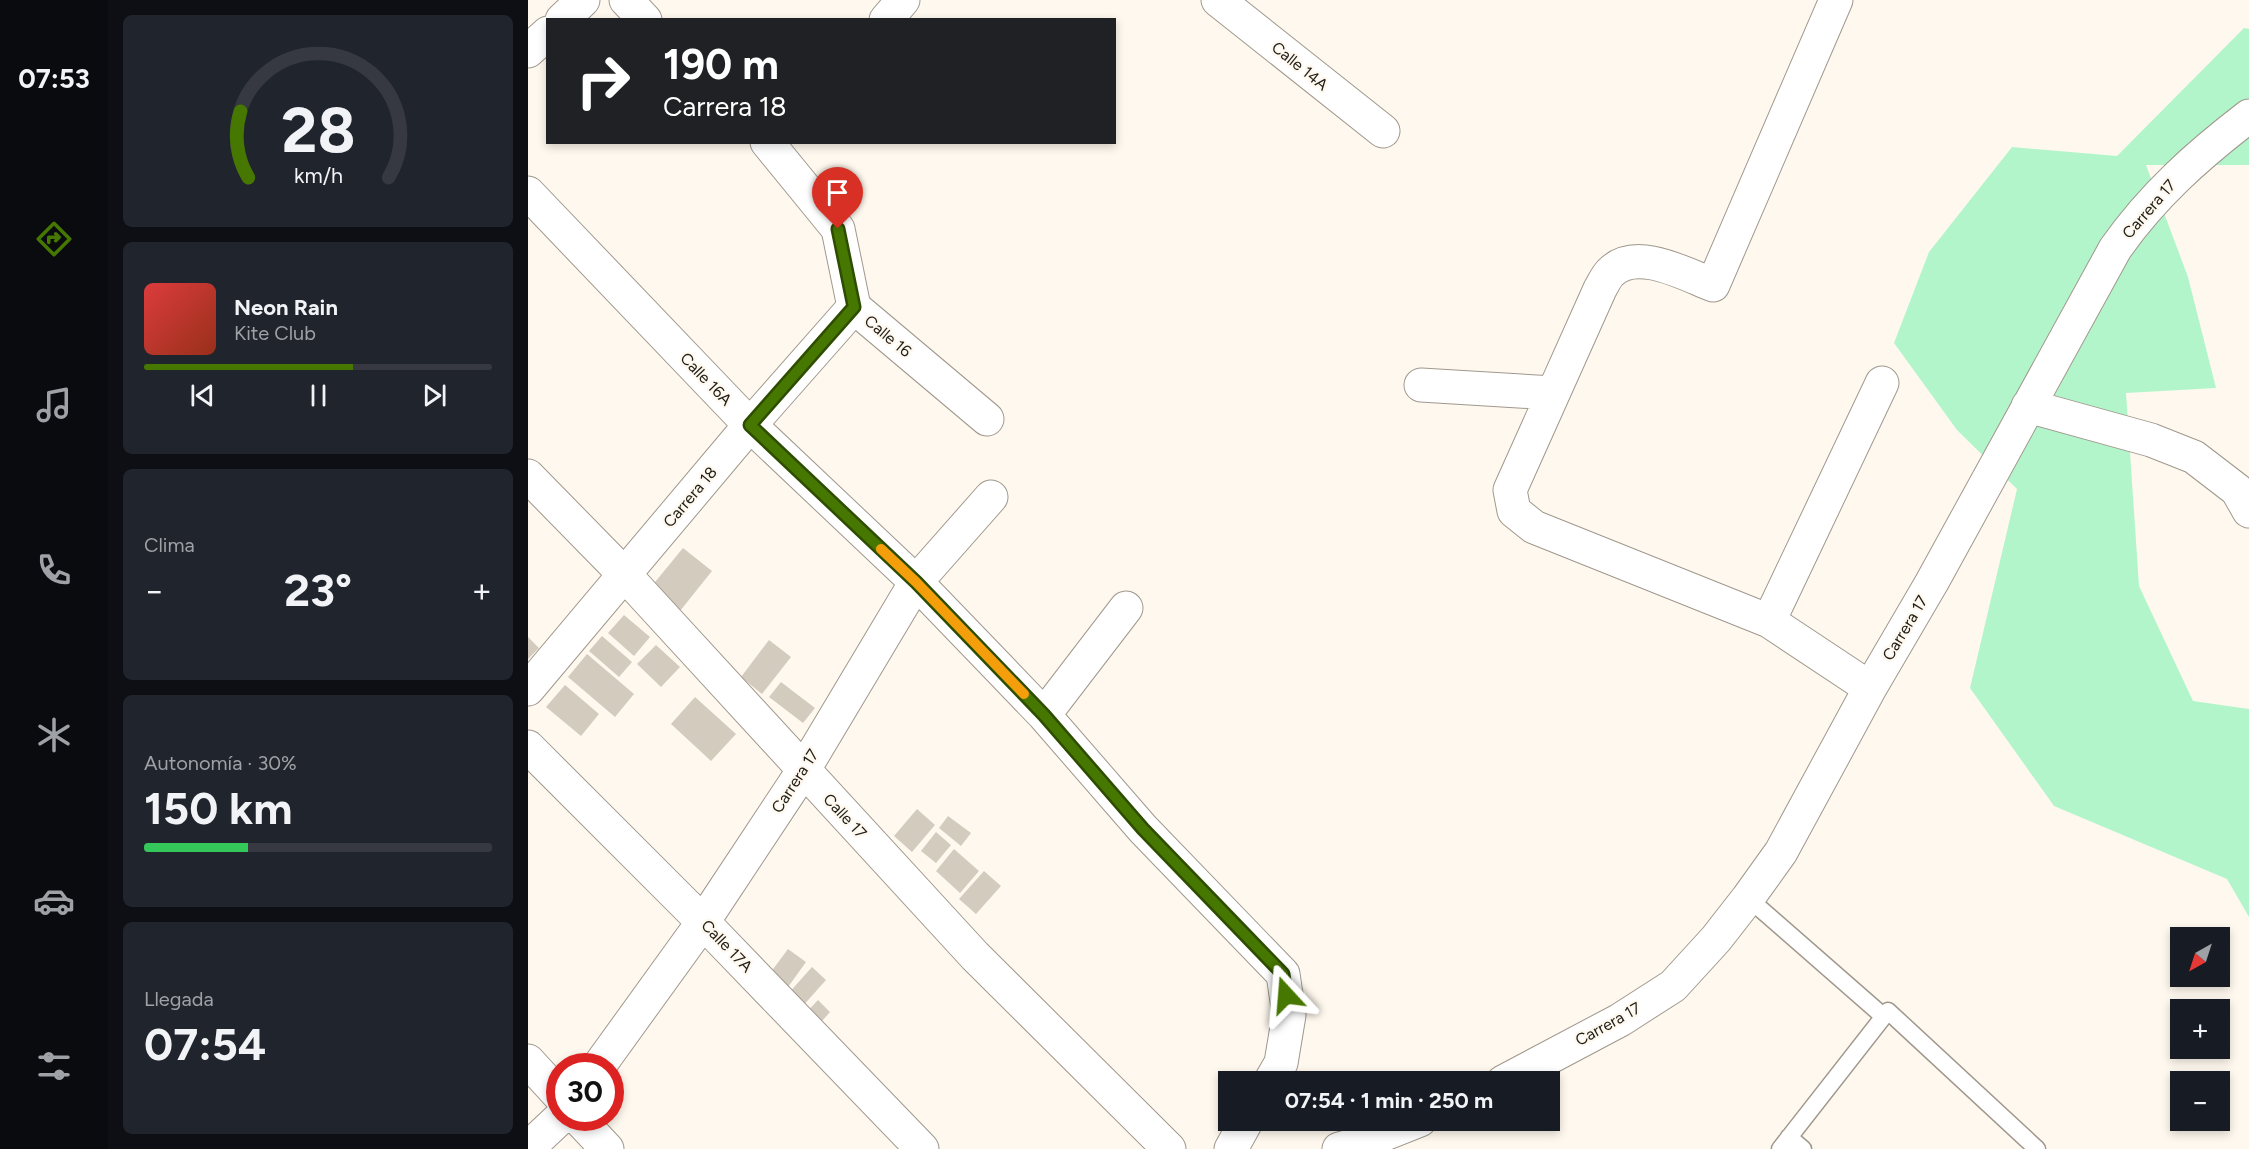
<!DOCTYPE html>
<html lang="es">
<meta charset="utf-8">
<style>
body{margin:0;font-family:Figtree,sans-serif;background:#20242c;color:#f1f3f6;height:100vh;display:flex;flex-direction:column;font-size:22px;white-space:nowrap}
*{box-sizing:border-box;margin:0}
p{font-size:20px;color:#9ea1a6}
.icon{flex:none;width:33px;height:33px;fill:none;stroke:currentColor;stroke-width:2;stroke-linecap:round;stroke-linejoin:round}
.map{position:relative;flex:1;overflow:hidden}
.drawer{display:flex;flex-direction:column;gap:15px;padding:15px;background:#0d0f14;width:420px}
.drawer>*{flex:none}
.top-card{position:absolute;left:18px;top:18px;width:570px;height:126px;border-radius:0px;box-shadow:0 3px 9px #0003;background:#202124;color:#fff;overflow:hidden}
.needle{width:39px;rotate:219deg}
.controls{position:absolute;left:1642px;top:927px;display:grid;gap:12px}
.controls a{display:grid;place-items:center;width:60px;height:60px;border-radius:0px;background:#171b24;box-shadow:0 3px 9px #0003;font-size:30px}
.speed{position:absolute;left:18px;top:1053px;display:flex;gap:12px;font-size:30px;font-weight:700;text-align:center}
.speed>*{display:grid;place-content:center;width:78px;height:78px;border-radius:50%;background:#171b24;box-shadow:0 3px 9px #0003;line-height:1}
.speed .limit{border:9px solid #d22;background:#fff;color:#111}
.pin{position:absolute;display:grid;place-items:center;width:51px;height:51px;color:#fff;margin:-62px -26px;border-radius:50% 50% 50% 0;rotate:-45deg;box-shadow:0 0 6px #0007}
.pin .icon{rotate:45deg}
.me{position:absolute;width:66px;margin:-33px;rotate:341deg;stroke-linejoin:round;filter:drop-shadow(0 0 4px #0008)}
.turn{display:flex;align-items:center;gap:21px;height:126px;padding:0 18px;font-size:27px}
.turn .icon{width:78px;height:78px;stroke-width:2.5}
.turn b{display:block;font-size:42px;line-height:51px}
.big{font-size:45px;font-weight:700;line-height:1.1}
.drawer .card{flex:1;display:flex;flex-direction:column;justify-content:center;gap:9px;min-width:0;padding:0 21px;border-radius:9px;background:#20242c}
.drawer .dial{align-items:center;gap:0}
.dial svg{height:156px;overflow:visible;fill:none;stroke:#363941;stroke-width:7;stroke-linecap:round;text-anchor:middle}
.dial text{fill:#f1f3f6;stroke:none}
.song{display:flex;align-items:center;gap:18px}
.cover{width:72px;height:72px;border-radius:9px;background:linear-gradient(135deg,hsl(0 70% 55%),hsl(10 70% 35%))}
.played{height:6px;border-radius:3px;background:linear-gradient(90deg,#467700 60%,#363941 60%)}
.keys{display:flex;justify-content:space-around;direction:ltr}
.heat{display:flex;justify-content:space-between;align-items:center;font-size:33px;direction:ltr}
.charge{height:9px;border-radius:4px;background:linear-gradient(90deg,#34c759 30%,#363941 0)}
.trip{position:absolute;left:690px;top:1071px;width:342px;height:60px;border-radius:0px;background:#171b24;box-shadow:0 3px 9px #0003;font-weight:700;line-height:60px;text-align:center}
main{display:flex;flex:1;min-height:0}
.tabs{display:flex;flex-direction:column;width:108px;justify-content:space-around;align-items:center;background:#090b0e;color:#9ea1a6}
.tabs .icon{width:42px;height:42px}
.tabs .current{color:#467700}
.tabs b{font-size:27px;color:#f1f3f6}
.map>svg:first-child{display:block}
.green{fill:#b3f5cb}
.building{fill:#d4cbbf}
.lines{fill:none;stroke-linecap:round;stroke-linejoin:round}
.lane-casing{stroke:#a0988d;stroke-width:19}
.street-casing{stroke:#a0988d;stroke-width:35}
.lane{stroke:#fff;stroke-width:16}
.street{stroke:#fff;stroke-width:33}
.route-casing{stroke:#2e4d00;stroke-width:15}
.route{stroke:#467700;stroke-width:10}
.slow{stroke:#f59e0b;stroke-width:10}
.labels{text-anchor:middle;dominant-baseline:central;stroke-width:4.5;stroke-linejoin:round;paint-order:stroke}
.street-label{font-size:16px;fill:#1f1d18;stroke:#fef8ee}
</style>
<main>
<nav class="tabs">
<b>07:53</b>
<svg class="icon current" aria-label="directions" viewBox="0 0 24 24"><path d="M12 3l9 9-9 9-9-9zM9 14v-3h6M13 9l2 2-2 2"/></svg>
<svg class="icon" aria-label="music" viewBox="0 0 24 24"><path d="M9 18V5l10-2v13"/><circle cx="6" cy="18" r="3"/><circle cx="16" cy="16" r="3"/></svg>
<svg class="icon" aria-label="phone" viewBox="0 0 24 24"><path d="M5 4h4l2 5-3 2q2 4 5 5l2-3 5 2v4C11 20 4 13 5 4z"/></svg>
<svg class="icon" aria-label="climate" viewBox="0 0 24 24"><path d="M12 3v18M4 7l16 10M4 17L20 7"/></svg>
<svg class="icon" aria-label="car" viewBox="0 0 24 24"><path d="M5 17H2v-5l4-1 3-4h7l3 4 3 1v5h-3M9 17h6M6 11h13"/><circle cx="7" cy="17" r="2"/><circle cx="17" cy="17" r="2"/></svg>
<svg class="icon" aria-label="filters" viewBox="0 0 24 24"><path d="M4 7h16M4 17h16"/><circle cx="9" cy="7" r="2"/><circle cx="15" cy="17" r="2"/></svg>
</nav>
<section class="drawer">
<div class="card dial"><svg viewBox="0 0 100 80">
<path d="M14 69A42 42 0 1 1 86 69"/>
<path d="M14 69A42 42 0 0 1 10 35" stroke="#467700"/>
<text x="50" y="56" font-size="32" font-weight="700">28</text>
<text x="50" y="72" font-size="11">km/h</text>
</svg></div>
<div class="card">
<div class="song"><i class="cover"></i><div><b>Neon Rain</b><p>Kite Club</p></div></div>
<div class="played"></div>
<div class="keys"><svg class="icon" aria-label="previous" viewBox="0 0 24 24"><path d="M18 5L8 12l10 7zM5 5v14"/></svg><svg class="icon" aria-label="pause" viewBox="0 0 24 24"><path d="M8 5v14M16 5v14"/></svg><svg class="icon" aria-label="next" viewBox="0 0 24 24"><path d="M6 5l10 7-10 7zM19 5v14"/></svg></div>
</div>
<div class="card"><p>Clima</p>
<div class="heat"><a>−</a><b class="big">23°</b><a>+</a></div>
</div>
<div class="card"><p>Autonomía · 30%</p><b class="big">150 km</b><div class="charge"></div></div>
<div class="card"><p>Llegada</p><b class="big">07:54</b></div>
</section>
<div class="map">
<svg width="1721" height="1149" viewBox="0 0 1721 1149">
<rect width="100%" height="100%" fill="#fef8ee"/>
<path class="green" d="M 1716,28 L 1721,29 L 1721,165 L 1618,165 L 1660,277 L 1688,388 L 1598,393 L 1611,586 L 1665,701 L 1721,709 L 1721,917 L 1699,879 L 1526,806 L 1442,688 L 1489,489 L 1429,430 L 1366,343 L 1401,252 L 1484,147 L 1589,156 Z"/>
<path class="building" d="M 155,548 L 184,571 L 152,611 L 123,587 Z
M 96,615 L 122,637 L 106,656 L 80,633 Z
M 74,636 L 104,662 L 91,677 L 61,651 Z
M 0,637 L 11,648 L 0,659 Z
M 241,640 L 263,657 L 234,694 L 213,677 Z
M 128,645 L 152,667 L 133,687 L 109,664 Z
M 59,654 L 106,694 L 87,717 L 40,677 Z
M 253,682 L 287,708 L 275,723 L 241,697 Z
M 37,685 L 71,714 L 53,736 L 18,707 Z
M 167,697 L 208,734 L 183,761 L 143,724 Z
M 389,809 L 407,825 L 384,852 L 366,836 Z
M 420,816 L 443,833 L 433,846 L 411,828 Z
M 408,832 L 423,845 L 408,863 L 393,851 Z
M 426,849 L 451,871 L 432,893 L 408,871 Z
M 456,871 L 473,886 L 448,914 L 431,899 Z
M 260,949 L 278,962 L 255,994 L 237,980 Z
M 284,967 L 298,980 L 273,1008 L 259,995 Z
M 290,1000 L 302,1012 L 286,1030 L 273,1018 Z"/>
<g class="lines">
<g class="lane-casing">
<path id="lane" d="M 1220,898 L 1355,1016
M 1261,1137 L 1275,1149
M 1252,1149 L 1360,1011 L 1509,1149"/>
</g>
<g class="street-casing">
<path id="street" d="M 98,0 L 117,20
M 690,0 L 855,131
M 1308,0 L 1185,285 C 1157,274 1107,246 1082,273 C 1078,277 1075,284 1072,289 L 982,490 L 986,511 L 1006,527 L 1241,621 L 1342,688
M 34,20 L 55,0
M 358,20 L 375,0
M 0,51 L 20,33
M 239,142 L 310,229 L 326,307 L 459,419
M 0,193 L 222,425 L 388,582 L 469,666 L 516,715 L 615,829 L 755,974 L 761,1015 L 753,1063 L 742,1082
M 893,385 L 1025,393
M 1500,406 L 1623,440 L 1666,457 L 1709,490 L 1721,511
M 0,476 L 97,575 L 447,956 L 641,1149
M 1241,621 L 1354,383
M 0,689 L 222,425 L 326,307
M 516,715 L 598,608
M 0,747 L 175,922 L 394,1149
M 0,1061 L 32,1096
M 71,1066 L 175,922 L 275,771 L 388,582 L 463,497
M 975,1082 L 1092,1020 L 1145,986 L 1188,939 L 1220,898 L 1253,852 L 1342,688 L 1404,582 L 1587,249 C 1624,196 1670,155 1721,116
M 50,1118 L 79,1149
M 0,1148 L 32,1118
M 703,1149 L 719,1120
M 811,1149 L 839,1141 L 892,1120"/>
</g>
<use href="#lane" class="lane"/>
<use href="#street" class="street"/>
</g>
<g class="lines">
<g class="route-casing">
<path id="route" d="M 310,229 L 326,307 L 222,425 L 388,582 L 516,715 L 615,829 L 755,974 L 758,995"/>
</g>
<use href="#route" class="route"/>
<path class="slow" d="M 353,549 L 388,582 L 496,694"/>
</g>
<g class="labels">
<g class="street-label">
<text transform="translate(772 66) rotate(39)">Calle 14A</text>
<text transform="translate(1621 209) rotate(-49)">Carrera 17</text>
<text transform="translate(360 336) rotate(40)">Calle 16</text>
<text transform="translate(178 379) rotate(46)">Calle 16A</text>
<text transform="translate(162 497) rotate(-50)">Carrera 18</text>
<text transform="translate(1377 628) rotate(-59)">Carrera 17</text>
<text transform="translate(267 781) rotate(-57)">Carrera 17</text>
<text transform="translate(317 816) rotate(47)">Calle 17</text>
<text transform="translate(199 946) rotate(46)">Calle 17A</text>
<text transform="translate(1080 1024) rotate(-29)">Carrera 17</text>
</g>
</g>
</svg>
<div class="controls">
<a><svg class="needle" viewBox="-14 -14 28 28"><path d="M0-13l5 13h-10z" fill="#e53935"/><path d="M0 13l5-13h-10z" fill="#9ea1a6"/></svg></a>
<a>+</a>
<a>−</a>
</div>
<div class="speed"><div class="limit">30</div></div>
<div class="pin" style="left:310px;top:229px;background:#d93025"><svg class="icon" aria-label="arrive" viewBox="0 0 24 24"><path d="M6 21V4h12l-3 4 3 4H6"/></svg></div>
<svg class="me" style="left:758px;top:995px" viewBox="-20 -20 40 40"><path d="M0-17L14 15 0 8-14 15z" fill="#467700" stroke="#fff" stroke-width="4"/></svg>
<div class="trip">07:54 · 1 min · 250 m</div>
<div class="top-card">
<div class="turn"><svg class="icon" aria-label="right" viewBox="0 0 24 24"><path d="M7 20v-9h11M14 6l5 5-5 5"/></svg><div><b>190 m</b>Carrera 18</div></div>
</div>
</div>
</main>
